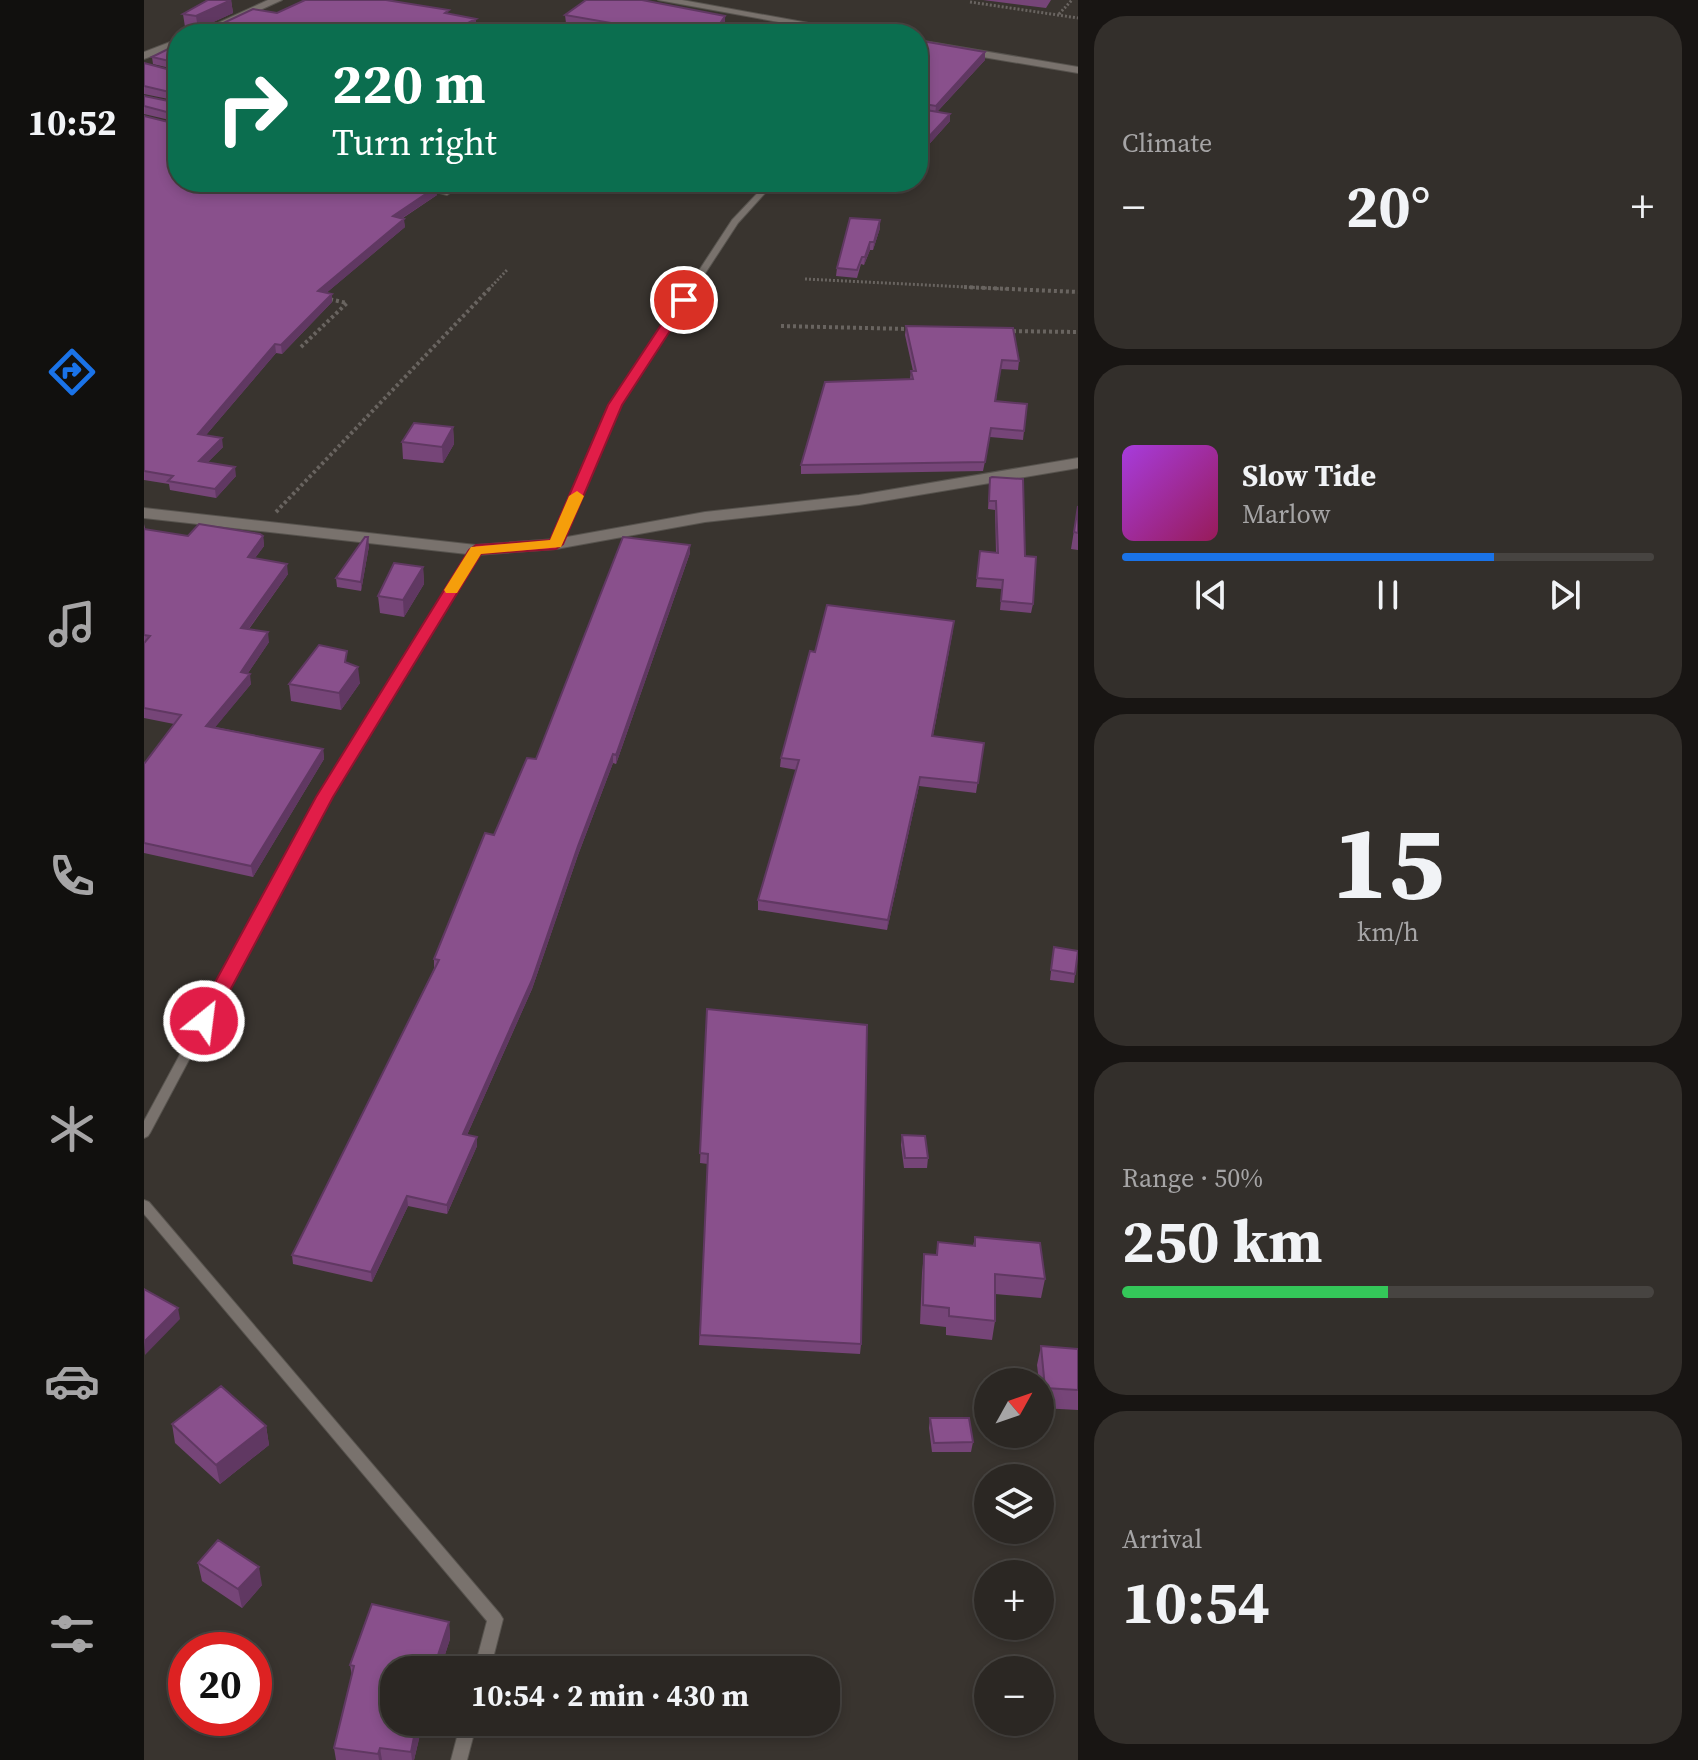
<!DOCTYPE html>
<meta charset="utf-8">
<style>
body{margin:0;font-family:"Source Serif 4",serif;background:#332f2b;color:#f1f3f6;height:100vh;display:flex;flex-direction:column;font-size:30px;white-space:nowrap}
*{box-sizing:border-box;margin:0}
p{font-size:26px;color:#a6a5a6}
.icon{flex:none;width:44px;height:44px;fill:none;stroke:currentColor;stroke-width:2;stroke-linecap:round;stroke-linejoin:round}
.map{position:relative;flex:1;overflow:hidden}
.details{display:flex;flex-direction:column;gap:16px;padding:16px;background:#181513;width:620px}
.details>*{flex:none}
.banner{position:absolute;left:24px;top:24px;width:760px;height:168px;border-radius:32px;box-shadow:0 4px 12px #0003,0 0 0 2px #474441;background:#0b6e4f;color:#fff;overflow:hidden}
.needle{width:52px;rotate:50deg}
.buttons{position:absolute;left:830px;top:1368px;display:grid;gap:16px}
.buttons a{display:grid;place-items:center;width:80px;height:80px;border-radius:50%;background:#2b2723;box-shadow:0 4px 12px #0003,0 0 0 2px #474441;font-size:40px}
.speed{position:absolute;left:24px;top:1632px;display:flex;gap:16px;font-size:40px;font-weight:700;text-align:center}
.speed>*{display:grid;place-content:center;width:104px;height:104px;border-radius:50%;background:#2b2723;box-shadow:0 4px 12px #0003,0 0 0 2px #474441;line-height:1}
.speed .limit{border:12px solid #d22;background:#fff;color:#111}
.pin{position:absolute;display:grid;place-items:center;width:68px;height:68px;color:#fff;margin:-34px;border:4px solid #fff;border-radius:50%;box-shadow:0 2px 8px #0007}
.me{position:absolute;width:88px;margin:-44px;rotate:29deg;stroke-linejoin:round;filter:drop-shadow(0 0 6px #0008)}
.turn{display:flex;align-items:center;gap:28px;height:168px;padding:0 32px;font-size:36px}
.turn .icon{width:104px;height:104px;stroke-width:2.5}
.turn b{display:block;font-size:56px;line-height:68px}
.big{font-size:60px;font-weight:700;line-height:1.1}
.details .widget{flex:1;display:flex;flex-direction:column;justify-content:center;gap:12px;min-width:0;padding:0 28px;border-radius:32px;background:#332f2b}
.details .dial{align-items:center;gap:0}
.dial b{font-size:104px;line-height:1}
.song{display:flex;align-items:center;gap:24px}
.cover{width:96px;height:96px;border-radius:12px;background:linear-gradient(135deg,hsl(280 70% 55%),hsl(330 70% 35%))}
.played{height:8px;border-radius:4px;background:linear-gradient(90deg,#1a73e8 70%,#474441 70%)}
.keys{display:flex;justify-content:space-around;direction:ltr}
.heat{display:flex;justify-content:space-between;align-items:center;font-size:44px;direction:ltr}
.charge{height:12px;border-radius:6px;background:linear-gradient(90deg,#34c759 50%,#474441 0)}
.trip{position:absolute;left:236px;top:1656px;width:460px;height:80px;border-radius:32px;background:#2b2723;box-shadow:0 4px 12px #0003,0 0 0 2px #474441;font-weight:700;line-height:80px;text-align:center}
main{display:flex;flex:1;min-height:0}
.dock{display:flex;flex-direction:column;width:144px;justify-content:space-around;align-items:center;background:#11100e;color:#a6a5a6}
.dock .icon{width:56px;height:56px}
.dock .on{color:#1a73e8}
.dock b{font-size:36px;color:#f1f3f6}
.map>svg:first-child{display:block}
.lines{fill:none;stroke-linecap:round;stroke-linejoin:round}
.service-casing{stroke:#57534e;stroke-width:2}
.minor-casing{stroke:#57534e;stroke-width:2}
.path-far1{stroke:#696460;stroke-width:3;stroke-dasharray:2 2;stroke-linecap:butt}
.path{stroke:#696460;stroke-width:4;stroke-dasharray:3 3;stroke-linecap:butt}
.service{fill:#79726d;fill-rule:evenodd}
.minor{fill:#79726d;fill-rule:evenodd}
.wall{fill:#764578}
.shaded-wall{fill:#603862}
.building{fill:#89508c;stroke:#603862;stroke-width:2}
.route{fill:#e11d48;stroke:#92132f;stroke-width:2}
.slow{fill:#f59e0b}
</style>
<main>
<nav class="dock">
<b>10:52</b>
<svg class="icon on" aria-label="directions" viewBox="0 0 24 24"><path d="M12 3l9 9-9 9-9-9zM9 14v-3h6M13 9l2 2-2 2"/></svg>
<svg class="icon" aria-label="music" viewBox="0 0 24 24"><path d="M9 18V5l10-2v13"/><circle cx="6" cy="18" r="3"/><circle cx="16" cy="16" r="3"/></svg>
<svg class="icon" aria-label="phone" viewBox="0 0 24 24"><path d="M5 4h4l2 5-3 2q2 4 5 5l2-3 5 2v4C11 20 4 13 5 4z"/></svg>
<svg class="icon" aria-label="climate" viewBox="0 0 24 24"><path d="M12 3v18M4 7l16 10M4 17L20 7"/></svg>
<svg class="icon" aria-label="car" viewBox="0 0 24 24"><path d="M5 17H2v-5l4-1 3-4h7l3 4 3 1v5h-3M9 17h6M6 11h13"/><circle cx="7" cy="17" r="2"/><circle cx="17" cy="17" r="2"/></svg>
<svg class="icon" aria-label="filters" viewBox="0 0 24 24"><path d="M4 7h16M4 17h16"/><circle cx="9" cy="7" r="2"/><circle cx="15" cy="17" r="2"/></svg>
</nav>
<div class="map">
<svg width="934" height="1760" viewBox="0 0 934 1760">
<rect width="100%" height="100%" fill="#39342f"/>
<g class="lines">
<g class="service-casing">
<path id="service" d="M 255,182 L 266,182 L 306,193 L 303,195 Z
M 624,182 L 631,182 L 594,223 L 475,405 L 417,544 L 412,547 L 409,546 L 407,544 L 467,405 L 588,220 Z
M 332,547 L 337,550 L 185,797 L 6,1133 L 4,1136 L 0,1138 L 0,1121 L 175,797 L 327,550 Z
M 0,1200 L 5,1202 L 356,1614 L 359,1619 L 346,1670 L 330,1670 L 343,1621 L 0,1214 Z
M 317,1722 L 333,1722 L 323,1760 L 307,1760 Z"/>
</g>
<g class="minor-casing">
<path id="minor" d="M 124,0 L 138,0 L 64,34 L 50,34 Z
M 514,0 L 538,0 L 725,34 L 701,34 Z
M 34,39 L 34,46 L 0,59 L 0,52 Z
M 774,40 L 934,67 L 934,73 L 774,46 Z
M 934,458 L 934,468 L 715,505 L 561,522 L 412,549 L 332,555 L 0,518 L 0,508 L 332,545 L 412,539 L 561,512 L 715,495 Z"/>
</g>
<path class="path-far1" d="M 826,2 L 934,18
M 915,14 L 928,0
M 661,279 L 862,289
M 345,289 L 363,270"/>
<path class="path" d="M 820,287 L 934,292
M 637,326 L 765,329
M 863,331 L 934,332
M 157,347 L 203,303 L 185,299
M 132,512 L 347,287"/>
<use href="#service" class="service"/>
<use href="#minor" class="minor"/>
</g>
<path class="wall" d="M 87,0 L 89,13 L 54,29 L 41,27 L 39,14 Z
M 839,0 L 907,0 L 902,8 Z
M 421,15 L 581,16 L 581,24 L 574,34 L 466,34 L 470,31 L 422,23 Z
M 34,44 L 34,70 L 9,64 L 8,57 Z
M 774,46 L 841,60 L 793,112 L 806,121 L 779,151 L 774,150 L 774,115 L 778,112 L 774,111 Z
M 0,63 L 34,72 L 34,101 L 0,94 Z
M 0,96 L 34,103 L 34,122 L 0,114 Z
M 0,116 L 293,195 L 259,218 L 261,227 L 182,293 L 188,294 L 188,302 L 138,354 L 132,353 L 62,435 L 79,447 L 63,463 L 92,476 L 72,498 L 26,490 L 25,484 L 0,480 Z
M 277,182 L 309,182 L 300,188 Z
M 736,228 L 729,250 L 726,250 L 720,265 L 717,264 L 713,278 L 692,276 L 693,268 Z
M 762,326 L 875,361 L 874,370 L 856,369 L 852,401 L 883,404 L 879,440 L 846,437 L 839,471 L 657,474 L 657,465 L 766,379 L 767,371 L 769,371 L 761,335 Z
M 309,427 L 310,444 L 299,463 L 259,459 L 258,442 Z
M 846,478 L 881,556 L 889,604 L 887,613 L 856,610 L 858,589 L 832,587 L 836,551 L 852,553 L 851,510 L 844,509 Z
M 934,506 L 934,550 L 927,549 Z
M 0,524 L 1,529 L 44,536 L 119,536 L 120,546 L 111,558 L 144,574 L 105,629 L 125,642 L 104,673 L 107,684 L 71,727 L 179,749 L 180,759 L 109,877 L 0,853 L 0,764 L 30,724 L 0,718 Z
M 546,545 L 546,553 L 472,764 L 469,763 L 434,855 L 388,989 L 323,1135 L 333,1146 L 303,1214 L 264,1206 L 228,1282 L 149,1264 L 148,1255 L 290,969 L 290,959 L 350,835 L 392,759 Z
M 225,546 L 217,591 L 193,587 L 192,578 Z
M 279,567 L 280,584 L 260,617 L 236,613 L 234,596 Z
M 809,630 L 789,736 L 840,743 L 832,793 L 775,786 L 743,930 L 614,910 L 614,900 L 653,770 L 636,767 L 637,758 L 671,652 Z
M 204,663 L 216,683 L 197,710 L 147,701 L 145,684 Z
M 910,947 L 931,974 L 930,983 L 906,980 Z
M 563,1009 L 717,1344 L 716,1354 L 555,1345 L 564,1164 L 556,1163 Z
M 758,1135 L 784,1158 L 783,1168 L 760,1168 L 757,1145 Z
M 831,1237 L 901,1279 L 897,1298 L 851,1294 L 851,1321 L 848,1340 L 802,1335 L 802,1327 L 776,1324 L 778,1273 L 780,1254 L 792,1255 L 794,1242 L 829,1246 Z
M 897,1346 L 934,1349 L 934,1410 L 897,1408 L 896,1382 L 895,1382 L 893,1365 Z
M 786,1418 L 829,1442 L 827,1452 L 788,1452 L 785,1428 Z
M 28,1424 L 122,1426 L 125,1445 L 76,1484 L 31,1443 Z
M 864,1434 L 889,1434 L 889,1438 Z
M 54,1563 L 118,1585 L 98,1608 L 58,1581 Z
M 305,1622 L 306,1639 L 296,1670 L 250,1670 L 279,1722 L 270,1760 L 192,1760 L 190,1748 L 208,1676 L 206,1665 Z"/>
<path class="shaded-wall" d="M 87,0 L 89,13 L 54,29 L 52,16 Z
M 581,16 L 581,24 L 574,34 L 569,34 Z
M 332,19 L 332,26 L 316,34 L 302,34 Z
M 841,52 L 841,60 L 791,114 L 792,106 Z
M 806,114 L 806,121 L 779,151 L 779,143 Z
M 299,182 L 309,182 L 300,188 Z
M 292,187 L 293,195 L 249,224 L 249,216 Z
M 260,219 L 261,227 L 174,300 L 174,291 Z
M 736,220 L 736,228 L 729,250 L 730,242 Z
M 726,242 L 726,250 L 720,265 L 721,257 Z
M 188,294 L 188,302 L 138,354 L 137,345 Z
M 131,344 L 132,353 L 56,442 L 54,434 Z
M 309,427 L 310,444 L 299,463 L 298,447 Z
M 78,438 L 79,447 L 56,470 L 55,461 Z
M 91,467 L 92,476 L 72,498 L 71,489 Z
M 119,536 L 120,546 L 105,566 L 104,557 Z
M 224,537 L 225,546 L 217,591 L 217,582 Z
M 546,545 L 546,553 L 472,764 L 472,755 Z
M 143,564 L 144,574 L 98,638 L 97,628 Z
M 279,567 L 280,584 L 260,617 L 259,600 Z
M 124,632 L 125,642 L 98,682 L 97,672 Z
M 214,667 L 216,683 L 197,710 L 195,693 Z
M 106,674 L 107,684 L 64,736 L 62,726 Z
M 179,749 L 180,759 L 109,877 L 107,866 Z
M 469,754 L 469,763 L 434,855 L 388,989 L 319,1144 L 319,1134 L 434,846 Z
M 776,777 L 775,786 L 743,930 L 744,920 Z
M 333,1137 L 333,1146 L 303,1214 L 303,1205 Z
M 263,1196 L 264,1206 L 228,1282 L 227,1272 Z
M 34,1308 L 36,1319 L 1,1355 L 0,1342 Z
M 122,1426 L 125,1445 L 76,1484 L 72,1465 Z
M 115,1567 L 118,1585 L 98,1608 L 94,1589 Z
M 305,1622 L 306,1639 L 296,1670 L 289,1670 Z
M 273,1722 L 279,1722 L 270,1760 L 268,1760 L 267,1752 Z
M 236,1748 L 238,1760 L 235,1760 L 234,1754 Z"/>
<path class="building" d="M 64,0 L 87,0 L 52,16 L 39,14 Z
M 161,0 L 242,0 L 305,10 L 301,13 L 332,19 L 302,34 L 233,34 L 221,32 L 215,34 L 56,34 L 109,9 L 133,13 Z
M 442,0 L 498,0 L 581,16 L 569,34 L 545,34 L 521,29 L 514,34 L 466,34 L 479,25 L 421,15 Z
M 778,41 L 841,52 L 792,106 L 774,103 L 774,95 L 780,89 L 774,88 L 774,46 Z
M 34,44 L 34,65 L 34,63 L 8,57 Z
M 0,63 L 34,72 L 34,96 L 34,94 L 0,86 Z
M 0,96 L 34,103 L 34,115 L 0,106 Z
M 782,110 L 806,114 L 779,143 L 774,142 L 774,115 Z
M 0,116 L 32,124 L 34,123 L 34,182 L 272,182 L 292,187 L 249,216 L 260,219 L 174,291 L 188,294 L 137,345 L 131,344 L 54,434 L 78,438 L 55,461 L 91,467 L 71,489 L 24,481 L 29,476 L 0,471 Z
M 706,218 L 736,220 L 730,242 L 726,242 L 721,257 L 718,257 L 713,270 L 693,268 Z
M 762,326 L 869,328 L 875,361 L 858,360 L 851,401 L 883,404 L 880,431 L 847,428 L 841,462 L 657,465 L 681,382 L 769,379 L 767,371 L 772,371 Z
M 270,423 L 309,427 L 298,447 L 258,442 Z
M 848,477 L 879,479 L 881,556 L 892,557 L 889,604 L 857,601 L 859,580 L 833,578 L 836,551 L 854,553 L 852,501 L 845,501 L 846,478 Z
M 934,506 L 934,533 L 930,532 Z
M 55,524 L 116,534 L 119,536 L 104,557 L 143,564 L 97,628 L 124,632 L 97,672 L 106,674 L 62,726 L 179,749 L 107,866 L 0,843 L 0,764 L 37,715 L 0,708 L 0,643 L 6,636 L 0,635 L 0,529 L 44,536 Z
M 221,537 L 224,537 L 217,582 L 192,578 Z
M 479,537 L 546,545 L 472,755 L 469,754 L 434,846 L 388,980 L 319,1134 L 333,1137 L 303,1205 L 263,1196 L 227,1272 L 148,1255 L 295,960 L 290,959 L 341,833 L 350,835 L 383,758 L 392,759 Z
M 250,563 L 279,567 L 259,600 L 234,596 Z
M 683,605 L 810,621 L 788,736 L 840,743 L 834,783 L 776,777 L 744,920 L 614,900 L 655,760 L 637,758 L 666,651 L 671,652 Z
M 175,645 L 203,651 L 201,662 L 214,667 L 195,693 L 145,684 Z
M 910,947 L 934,951 L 931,974 L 907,970 Z
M 563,1009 L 723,1025 L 717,1344 L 556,1335 L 564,1154 L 556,1153 Z
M 758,1135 L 781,1136 L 784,1158 L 761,1158 Z
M 831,1237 L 896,1243 L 901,1279 L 851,1274 L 851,1321 L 805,1316 L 805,1308 L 779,1305 L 780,1254 L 793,1255 L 794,1242 L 831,1246 Z
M 0,1289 L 34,1308 L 0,1342 Z
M 897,1346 L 934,1349 L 934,1390 L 901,1388 Z
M 77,1386 L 122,1426 L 72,1465 L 28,1424 Z
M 786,1418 L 825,1418 L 829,1442 L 790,1443 Z
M 74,1540 L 115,1567 L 94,1589 L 54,1563 Z
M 228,1604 L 305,1622 L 289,1670 L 250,1670 L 250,1722 L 273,1722 L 267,1752 L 236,1748 L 234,1754 L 190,1748 L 210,1666 L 206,1665 Z"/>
<path class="route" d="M 540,297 L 546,300 L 478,405 L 419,544 L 412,549 L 337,554 L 189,797 L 67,1026 L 53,1026 L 50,1021 L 172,797 L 325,550 L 332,545 L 406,540 L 464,405 L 535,298 Z"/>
<path class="slow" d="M 433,491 L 440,496 L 417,547 L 337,554 L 313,593 L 302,593 L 300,590 L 327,547 L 406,540 L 425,496 Z"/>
</svg>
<div class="buttons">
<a><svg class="needle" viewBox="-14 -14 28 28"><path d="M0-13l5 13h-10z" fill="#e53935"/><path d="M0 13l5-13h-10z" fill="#a6a5a6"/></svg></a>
<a><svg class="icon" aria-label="layers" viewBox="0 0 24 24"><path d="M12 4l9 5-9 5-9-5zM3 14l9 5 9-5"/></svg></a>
<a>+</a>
<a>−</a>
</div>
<div class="speed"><div class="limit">20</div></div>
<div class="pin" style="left:540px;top:300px;background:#d93025"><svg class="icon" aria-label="arrive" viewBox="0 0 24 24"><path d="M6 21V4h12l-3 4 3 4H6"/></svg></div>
<svg class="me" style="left:60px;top:1021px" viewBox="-20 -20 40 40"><circle r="17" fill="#e11d48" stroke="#fff" stroke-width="3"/><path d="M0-11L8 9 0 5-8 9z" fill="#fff"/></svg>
<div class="trip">10:54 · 2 min · 430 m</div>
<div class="banner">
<div class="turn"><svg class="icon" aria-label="right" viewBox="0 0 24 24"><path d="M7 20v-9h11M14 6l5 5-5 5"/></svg><div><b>220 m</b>Turn right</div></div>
</div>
</div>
<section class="details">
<div class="widget"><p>Climate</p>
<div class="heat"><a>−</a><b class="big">20°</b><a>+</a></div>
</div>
<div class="widget">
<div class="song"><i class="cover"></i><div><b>Slow Tide</b><p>Marlow</p></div></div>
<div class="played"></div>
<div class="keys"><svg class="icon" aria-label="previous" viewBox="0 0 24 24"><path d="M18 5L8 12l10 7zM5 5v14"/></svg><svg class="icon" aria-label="pause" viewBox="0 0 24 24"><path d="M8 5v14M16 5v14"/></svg><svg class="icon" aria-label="next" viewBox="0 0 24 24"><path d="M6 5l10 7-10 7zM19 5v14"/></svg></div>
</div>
<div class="widget dial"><b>15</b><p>km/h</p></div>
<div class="widget"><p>Range · 50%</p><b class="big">250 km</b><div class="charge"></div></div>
<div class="widget"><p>Arrival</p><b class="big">10:54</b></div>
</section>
</main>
